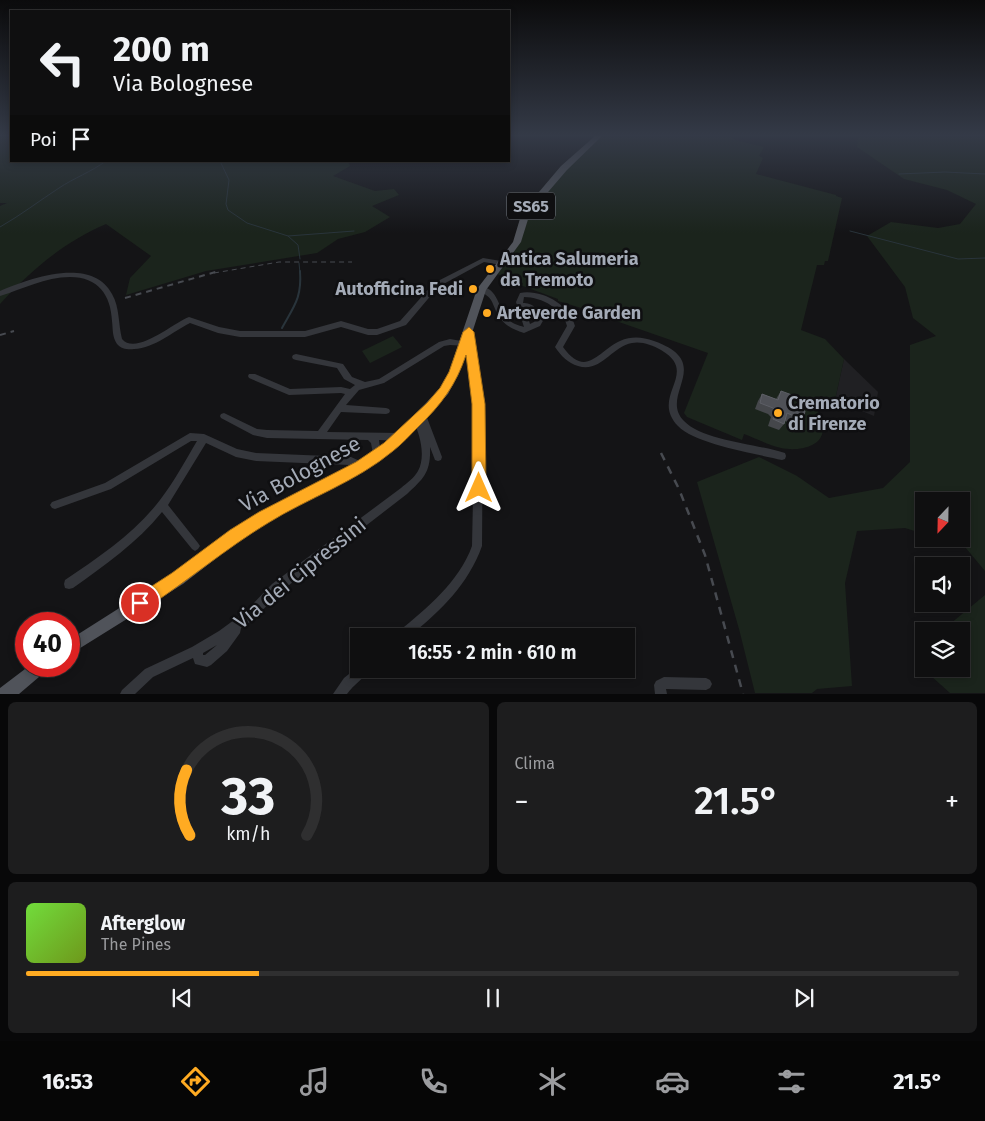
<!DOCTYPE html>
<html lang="it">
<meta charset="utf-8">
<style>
body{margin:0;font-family:"Fira Sans",sans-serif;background:#1d1d1e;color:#f1f3f6;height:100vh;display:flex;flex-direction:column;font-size:19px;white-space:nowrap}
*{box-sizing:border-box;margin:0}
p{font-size:16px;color:#9b9c9f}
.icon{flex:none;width:28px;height:28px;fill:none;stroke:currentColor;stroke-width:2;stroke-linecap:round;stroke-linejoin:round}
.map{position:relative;height:694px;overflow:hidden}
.drawer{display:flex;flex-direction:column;gap:8px;padding:8px;background:#080809;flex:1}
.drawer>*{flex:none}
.top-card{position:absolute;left:10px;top:10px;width:500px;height:152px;border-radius:0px;box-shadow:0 2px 8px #0003,0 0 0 1px #2f2f30;background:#0f0f10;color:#f1f3f6;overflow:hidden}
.needle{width:32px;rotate:202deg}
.tools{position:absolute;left:915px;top:492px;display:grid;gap:10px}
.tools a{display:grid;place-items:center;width:55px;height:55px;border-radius:0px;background:#0f0f10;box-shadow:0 2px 8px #0003,0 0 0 1px #2f2f30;font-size:25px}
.speed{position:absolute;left:15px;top:612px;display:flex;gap:10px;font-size:25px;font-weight:700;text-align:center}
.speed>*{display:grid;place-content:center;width:65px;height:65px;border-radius:50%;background:#0f0f10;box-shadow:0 2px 8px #0003,0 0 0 1px #2f2f30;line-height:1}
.speed .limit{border:8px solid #d22;background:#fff;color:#111}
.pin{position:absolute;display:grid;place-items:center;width:42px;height:42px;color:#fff;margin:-21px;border:2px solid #fff;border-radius:50%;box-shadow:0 1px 5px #0007}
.me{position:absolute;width:55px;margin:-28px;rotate:0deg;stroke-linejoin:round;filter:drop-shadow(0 0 4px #0008)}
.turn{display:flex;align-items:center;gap:18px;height:105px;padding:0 20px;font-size:22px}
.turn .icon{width:65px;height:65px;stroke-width:2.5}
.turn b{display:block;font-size:35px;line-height:42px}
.then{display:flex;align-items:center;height:48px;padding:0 20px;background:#0003;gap:10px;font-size:19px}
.big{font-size:38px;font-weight:600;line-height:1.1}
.drawer .tile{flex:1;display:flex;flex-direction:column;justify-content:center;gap:8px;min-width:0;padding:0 18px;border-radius:8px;background:#1d1d1e}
.drawer .dial{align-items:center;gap:0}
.dial svg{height:130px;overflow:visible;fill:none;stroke:#2f2f30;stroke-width:7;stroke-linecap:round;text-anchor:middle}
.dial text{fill:#f1f3f6;stroke:none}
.song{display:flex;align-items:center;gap:15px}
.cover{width:60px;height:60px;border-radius:8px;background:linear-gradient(135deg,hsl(100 70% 55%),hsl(80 70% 35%))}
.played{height:5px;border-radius:2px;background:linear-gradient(90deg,#ffab22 25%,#2f2f30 25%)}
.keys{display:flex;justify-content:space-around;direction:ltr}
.heat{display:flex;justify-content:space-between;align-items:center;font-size:28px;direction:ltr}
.drawer .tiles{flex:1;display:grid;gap:8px;grid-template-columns:1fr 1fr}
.tile:last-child{grid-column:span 2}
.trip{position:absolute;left:350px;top:628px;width:285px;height:50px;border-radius:0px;background:#0f0f10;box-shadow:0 2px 8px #0003,0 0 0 1px #2f2f30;font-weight:600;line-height:50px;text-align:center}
.tabs{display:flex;height:80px;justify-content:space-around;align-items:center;background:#060606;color:#9b9c9f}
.tabs .icon{width:35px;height:35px}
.tabs .current{color:#ffab22}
.tabs b{font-size:22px;color:#f1f3f6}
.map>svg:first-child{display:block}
.built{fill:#202023}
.green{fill:#1b241c}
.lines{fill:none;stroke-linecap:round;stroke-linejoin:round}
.stream-far1{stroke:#29343b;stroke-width:1}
.stream{stroke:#29343b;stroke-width:2}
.minor{fill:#34363b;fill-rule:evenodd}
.major{fill:#50535a;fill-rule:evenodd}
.rail-far2{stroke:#474a50;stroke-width:1;stroke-dasharray:5 4;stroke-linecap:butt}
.rail-far1{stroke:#474a50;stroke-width:2;stroke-dasharray:6 5;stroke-linecap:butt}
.rail{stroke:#474a50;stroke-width:2.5;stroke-dasharray:8 7;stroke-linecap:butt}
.wall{fill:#45474b}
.building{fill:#4f5157;stroke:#5d5f66}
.route{fill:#ffab22;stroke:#a66f16}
.poi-dot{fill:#ffab22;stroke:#0f0f11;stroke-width:2}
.labels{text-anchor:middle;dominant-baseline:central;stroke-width:5;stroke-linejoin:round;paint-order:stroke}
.shield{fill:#0f0f11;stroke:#777c85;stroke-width:1}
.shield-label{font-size:16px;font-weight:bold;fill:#a4abb7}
.poi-label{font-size:18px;font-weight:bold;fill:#a4abb7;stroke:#0f0f11;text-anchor:start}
.near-street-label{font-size:21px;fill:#a4abb7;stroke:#0f0f11}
</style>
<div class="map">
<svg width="985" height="694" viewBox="0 0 985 694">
<rect width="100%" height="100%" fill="#141416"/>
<path class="built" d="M 844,359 L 878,392 L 874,416 L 835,400 Z"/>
<path class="green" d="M 0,136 L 11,136 L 11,161 L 348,161 L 350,166 L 333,176 L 375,191 L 394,189 L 399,195 L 372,206 L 390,217 L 365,232 L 338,239 L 317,253 L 206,271 L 126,295 L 130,278 L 151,256 L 106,224 C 64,242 30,271 0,304 L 0,206 L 7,203 L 0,203 Z
M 602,136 L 733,136 L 732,138 L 735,140 L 764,147 L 759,156 L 763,158 L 756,174 L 836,195 L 836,196 L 842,198 L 828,261 L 825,261 L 824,265 L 817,265 L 801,330 L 825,339 L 844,359 L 835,400 L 821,396 L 812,401 C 817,409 823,419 823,430 C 821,449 795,451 781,448 C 768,445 755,438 744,434 L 742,440 L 687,417 L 684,413 L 708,353 L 616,321 L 611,317 L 558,301 L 558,299 L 520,285 L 521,283 L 497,274 L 521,241 L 530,212 L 575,160 Z
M 863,136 L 985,136 L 985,571 L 965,547 L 939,539 L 961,539 L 961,501 L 924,501 L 924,534 L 905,528 L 857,531 L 845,583 L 852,686 L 817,689 L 812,693 L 755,693 L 739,629 L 697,482 L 759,457 L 797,476 L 829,498 L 883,488 L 910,462 L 910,345 L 936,336 L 913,318 L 905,287 L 867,236 L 891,222 L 938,228 L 960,224 L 976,204 L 947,190 L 904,179 L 857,147 L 858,138 Z
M 393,336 L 402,347 L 370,363 L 362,351 Z
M 985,595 L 985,693 L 950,693 L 921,667 L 924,663 L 924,669 L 961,669 L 961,631 L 945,631 L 950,624 Z"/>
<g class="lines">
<path class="stream-far1" d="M 220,161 L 229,180 L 226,204 L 228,210 L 247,223 L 288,236 L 354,231
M 899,174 L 945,172 L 985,174
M 0,227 C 21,215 39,201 59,188 C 74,178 91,172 106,161
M 850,231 L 958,259 L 985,258
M 288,236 L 298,245 L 300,259
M 299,263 L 300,273"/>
<path class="stream" d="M 282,328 C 294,306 302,298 300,271"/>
<path class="minor" d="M 483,258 L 501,261 L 504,263 L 501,265 L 484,262 L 438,287 L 406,325 L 377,335 L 368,335 L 341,327 L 305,337 L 240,337 L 218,333 L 190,323 C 172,332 155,348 134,349 C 129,350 121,349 117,344 C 112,337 113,329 112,321 C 111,295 98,277 70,277 C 45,277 23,289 0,296 L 0,291 C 30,278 92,256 112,294 C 120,308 118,324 122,339 C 136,356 173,323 189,317 L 219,327 L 240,331 L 305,331 L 341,321 L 368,329 L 377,329 L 400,321 L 434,283 Z
M 480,287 C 498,286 498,310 509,320 C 513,324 518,325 524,327 L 516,302 L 520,293 C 541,289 569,304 575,326 L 563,347 C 586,379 598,351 620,341 C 632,336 642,337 654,341 C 716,363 658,395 684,421 C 703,441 758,444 785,453 L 786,456 L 785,459 L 782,460 C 757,454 695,444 678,426 C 649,396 701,373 661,350 C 652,345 641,341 632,343 C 611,347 601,373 578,366 C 568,363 561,356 555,347 L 567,326 C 563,309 542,297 524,297 L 523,303 C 533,302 539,311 544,319 L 540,326 L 524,333 C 511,329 502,324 496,311 C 494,307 493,303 491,300 C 488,295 482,293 479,289 ZM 525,308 L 533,313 L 536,319 L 534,322 L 530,324 Z
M 469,329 L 473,332 L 483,404 L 482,546 C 468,585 441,610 410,636 L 397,636 L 398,632 C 427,608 459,582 472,546 L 475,404 L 467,346 L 450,345 L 444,346 L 384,383 L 359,390 L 346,405 L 386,408 L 389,409 L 390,411 L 389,413 L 386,414 L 341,412 L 327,432 L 401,433 L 404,434 L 405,437 L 404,440 L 401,441 L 379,440 L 381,456 L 380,459 L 377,460 L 374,459 L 371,443 L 368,440 L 267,438 L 253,435 L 221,418 L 220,416 L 221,414 L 224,413 L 257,429 L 267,430 L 318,431 L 345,394 L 341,393 L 289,395 L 249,378 L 248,376 L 249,374 L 255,374 L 290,389 L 341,387 L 350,389 L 355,385 L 344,379 L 337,368 L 296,360 L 293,359 L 292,357 L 293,355 L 296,354 L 343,364 L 352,377 L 365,382 L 379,379 L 439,342 L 450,339 L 467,342 L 465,332 Z
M 422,412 L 425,413 L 426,415 L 442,457 L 441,460 L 438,461 L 435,460 L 430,447 C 431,472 424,478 407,494 L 280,592 L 253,620 L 241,628 L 240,633 L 227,651 L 211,665 L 207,667 L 195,664 L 193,658 L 153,677 L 135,694 L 120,694 L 122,690 L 145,669 L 192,647 L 219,631 L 245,612 L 272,584 L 401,488 C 407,483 414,478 418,471 C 426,456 420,434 413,420 L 414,418 L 419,417 L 418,415 L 419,413 ZM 217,645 L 205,655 L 203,655 L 203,653 Z
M 190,433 L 204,434 L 237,449 L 256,453 L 351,457 L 364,463 L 365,466 L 364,469 L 361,470 L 350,465 L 256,461 L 236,457 L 206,443 L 168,505 L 198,543 L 200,546 L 198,549 L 195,551 L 192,549 L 162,512 C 137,543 105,565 73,588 L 69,589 L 65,588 L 64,584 L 65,580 C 99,557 135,533 160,500 C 174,482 185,461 197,441 L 191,441 L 111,489 L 55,509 L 52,508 L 50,505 L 52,502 L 105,483 Z
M 359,666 L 359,669 L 370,669 C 367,676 353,685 347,694 L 333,694 L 344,678 Z
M 664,677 L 706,678 L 710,680 L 712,684 L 710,688 L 706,690 L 666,689 L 667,694 L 655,694 L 654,685 L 656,681 Z"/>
<path class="major" d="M 595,136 L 602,136 L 567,170 L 530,213 L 521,242 L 486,290 L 459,373 L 448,394 L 405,440 L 373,465 L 269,521 L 246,535 L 183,584 L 69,655 L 69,640 L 173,574 L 236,527 L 365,457 L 397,434 L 440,388 L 449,372 L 477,289 L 513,242 L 522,212 L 561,166 Z
M 29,666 L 48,666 L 46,671 L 19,694 L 0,694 L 0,688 Z"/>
<path class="rail-far2" d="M 214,273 L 279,262 L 352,262"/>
<path class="rail-far1" d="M 125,298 L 219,271
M 0,335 L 14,331"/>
<path class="rail" d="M 661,453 L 679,489 L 705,555 L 743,694"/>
</g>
<path class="wall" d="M 781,391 L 803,420 L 798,426 L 785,421 L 784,424 L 779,430 L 768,426 L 771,417 L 768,414 L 755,409 L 758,401 L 762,394 L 776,399 Z"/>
<path class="building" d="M 781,391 L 792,395 L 789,403 L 792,406 L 805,411 L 803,420 L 787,413 L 784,424 L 773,419 L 775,411 L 773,408 L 760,403 L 762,394 L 778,400 Z"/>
<linearGradient id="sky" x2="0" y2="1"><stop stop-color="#0b0b0c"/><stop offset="0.58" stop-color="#343a47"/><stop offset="1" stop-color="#343a47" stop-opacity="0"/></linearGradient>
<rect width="985" height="233" fill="url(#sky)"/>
<path class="route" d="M 469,327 L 474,332 L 485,404 L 486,488 L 484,493 L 479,495 L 474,493 L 472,488 L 472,404 L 466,355 C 456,385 441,405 418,427 C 410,435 402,444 393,451 C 356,482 308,498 268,523 C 225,549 188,581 146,608 L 140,611 L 135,608 L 132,603 L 135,597 L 172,573 L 230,530 L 259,512 L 356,462 L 384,443 L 427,403 L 440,388 L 449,372 L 463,332 Z"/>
<g class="poi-dot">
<circle cx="490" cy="269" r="5"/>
<circle cx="473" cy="289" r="5"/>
<circle cx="487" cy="313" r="5"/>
<circle cx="778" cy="413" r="5"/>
</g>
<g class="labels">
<rect class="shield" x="507" y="192.5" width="48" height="27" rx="4"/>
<g class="shield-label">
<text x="531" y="206">SS65</text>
</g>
<g class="poi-label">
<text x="500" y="259">Antica Salumeria<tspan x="500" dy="21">da Tremoto</tspan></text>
<text x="463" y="289" text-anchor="end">Autofficina Fedi</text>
<text x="497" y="313">Arteverde Garden</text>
<text x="788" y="403">Crematorio<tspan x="788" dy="21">di Firenze</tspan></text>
</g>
<g class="near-street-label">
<text transform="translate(300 474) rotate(-29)">Via Bolognese</text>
<text transform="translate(300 573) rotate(-39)">Via dei Cipressini</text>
</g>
</g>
</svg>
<div class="tools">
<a><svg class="needle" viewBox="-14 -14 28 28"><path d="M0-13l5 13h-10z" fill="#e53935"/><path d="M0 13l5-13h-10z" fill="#9b9c9f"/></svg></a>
<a><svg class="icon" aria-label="sound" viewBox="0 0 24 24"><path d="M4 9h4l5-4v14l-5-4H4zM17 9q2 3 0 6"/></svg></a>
<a><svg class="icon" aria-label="layers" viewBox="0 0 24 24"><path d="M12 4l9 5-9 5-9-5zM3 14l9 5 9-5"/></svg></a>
</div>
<div class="speed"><div class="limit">40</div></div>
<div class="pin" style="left:140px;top:603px;background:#d93025"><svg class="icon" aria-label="arrive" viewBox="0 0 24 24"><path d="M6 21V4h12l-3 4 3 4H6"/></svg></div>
<svg class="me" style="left:479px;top:488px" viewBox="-20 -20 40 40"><path d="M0-17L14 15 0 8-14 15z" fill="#ffab22" stroke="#fff" stroke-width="4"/></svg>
<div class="trip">16:55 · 2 min · 610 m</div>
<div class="top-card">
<div class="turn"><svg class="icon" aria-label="left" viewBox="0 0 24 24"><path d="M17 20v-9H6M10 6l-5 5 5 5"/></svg><div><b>200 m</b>Via Bolognese</div></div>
<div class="then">Poi<svg class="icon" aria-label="arrive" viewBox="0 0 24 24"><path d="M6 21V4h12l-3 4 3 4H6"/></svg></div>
</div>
</div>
<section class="drawer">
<div class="tiles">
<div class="tile dial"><svg viewBox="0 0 100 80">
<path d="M14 69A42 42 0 1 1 86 69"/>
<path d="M14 69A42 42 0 0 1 12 29" stroke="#ffab22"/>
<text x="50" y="56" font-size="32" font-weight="700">33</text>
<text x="50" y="72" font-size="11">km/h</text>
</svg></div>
<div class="tile"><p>Clima</p>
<div class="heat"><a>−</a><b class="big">21.5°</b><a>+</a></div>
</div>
<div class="tile">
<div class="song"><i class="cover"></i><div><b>Afterglow</b><p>The Pines</p></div></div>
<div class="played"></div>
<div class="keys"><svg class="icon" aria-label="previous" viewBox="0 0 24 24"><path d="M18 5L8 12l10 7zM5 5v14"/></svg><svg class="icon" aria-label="pause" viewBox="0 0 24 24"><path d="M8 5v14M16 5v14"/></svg><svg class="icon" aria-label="next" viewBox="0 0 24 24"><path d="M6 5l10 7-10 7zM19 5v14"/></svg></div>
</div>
</div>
</section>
<nav class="tabs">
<b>16:53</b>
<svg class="icon current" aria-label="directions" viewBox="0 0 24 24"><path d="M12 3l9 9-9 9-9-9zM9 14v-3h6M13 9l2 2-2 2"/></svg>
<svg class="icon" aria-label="music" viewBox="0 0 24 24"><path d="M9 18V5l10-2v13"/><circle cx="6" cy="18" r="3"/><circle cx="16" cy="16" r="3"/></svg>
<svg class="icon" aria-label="phone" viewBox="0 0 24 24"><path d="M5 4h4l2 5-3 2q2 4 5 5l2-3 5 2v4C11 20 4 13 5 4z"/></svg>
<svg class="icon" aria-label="climate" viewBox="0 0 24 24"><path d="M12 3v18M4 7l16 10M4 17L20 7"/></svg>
<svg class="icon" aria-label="car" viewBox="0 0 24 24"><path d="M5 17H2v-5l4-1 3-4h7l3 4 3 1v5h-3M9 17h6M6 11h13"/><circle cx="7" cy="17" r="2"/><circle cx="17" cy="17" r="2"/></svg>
<svg class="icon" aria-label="filters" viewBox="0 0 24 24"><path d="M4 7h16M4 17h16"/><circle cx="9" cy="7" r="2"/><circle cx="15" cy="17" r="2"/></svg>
<b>21.5°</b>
</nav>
